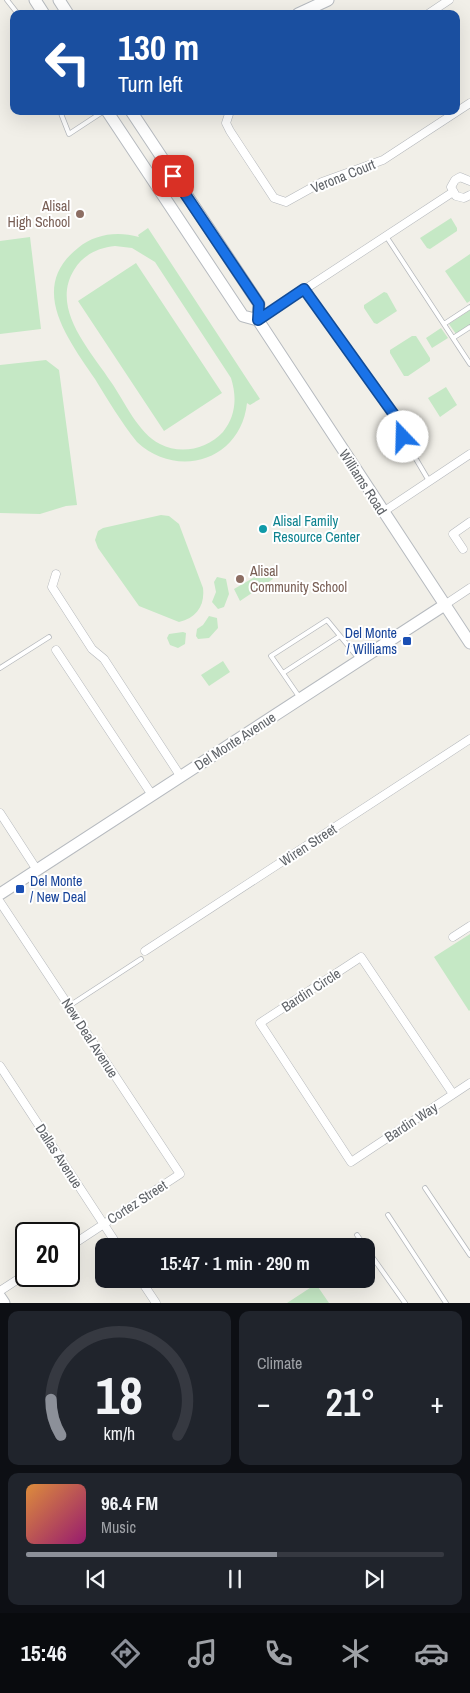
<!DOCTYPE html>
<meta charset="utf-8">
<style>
body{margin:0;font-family:"Archivo Narrow",sans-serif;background:#20242c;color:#f1f3f6;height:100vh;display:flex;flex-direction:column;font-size:19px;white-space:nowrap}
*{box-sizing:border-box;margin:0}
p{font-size:16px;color:#9ea1a6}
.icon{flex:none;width:28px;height:28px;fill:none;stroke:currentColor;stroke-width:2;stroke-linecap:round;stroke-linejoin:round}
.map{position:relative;height:1303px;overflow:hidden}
.details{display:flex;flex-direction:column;gap:8px;padding:8px;background:#0d0f14;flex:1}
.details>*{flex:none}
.guide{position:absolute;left:10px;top:10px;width:450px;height:105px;border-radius:10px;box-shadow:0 5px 20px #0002;background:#1a4fa0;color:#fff;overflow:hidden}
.speed{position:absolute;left:15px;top:1222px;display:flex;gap:10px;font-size:25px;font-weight:700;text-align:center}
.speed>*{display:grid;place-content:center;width:65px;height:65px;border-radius:50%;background:#171b24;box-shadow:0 5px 20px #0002;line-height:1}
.speed .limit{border:2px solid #111;border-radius:8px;background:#fff;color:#111}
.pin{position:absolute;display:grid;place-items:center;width:42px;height:42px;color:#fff;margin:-21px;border-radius:10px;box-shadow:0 2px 8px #0006}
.me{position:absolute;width:55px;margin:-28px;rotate:339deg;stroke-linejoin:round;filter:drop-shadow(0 0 4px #0008)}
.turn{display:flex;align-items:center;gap:18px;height:105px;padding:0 25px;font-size:22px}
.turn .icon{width:65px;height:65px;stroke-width:2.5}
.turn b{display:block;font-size:35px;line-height:42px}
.big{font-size:38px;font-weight:600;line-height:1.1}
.details .card{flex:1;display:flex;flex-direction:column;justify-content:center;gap:8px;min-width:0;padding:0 18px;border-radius:10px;background:#20242c}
.details .dial{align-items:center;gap:0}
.dial svg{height:130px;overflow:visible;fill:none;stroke:#363941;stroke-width:7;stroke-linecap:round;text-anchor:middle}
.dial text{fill:#f1f3f6;stroke:none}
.song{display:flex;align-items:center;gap:15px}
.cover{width:60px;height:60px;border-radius:8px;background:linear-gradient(135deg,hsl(30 70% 55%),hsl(320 70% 35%))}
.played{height:5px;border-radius:2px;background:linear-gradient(90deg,#8c9099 60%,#363941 60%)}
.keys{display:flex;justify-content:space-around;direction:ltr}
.heat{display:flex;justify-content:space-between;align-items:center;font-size:28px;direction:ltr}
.details .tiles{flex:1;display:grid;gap:8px;grid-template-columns:1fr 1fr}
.card:last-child{grid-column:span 2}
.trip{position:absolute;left:95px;top:1238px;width:280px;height:50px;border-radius:10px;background:#171b24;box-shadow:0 5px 20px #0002;font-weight:600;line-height:50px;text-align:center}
.menu{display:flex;height:80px;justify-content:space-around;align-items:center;background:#090b0e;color:#9ea1a6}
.menu .icon{width:35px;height:35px}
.menu .on{color:#8c9099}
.menu b{font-size:22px;color:#f1f3f6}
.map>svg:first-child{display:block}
.green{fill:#c5e8c5;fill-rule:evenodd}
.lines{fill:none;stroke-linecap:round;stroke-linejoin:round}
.lane-casing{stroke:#b5b8bc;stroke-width:5.5}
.street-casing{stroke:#b5b8bc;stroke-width:9}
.secondary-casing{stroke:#b6babf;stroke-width:13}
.lane{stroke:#fff;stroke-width:4}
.street{stroke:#fff;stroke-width:8}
.secondary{stroke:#fff;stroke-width:11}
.route-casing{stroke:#114b97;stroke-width:12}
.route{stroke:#1a73e8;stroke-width:9}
.education-dot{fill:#8d6e63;stroke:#fff;stroke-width:2}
.culture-dot{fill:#0f9aa8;stroke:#fff;stroke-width:2}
.transit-dot{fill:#1a4fb4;stroke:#fff;stroke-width:2}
.labels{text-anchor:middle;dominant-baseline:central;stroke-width:4;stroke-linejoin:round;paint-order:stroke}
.street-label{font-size:14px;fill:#5f6368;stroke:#fff}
.education-label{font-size:14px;fill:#785e54;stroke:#fff;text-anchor:end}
.culture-label{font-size:14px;fill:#0d838f;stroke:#fff;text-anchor:start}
.transit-label{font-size:14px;fill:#164399;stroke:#fff;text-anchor:end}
</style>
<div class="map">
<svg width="470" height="1303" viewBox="0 0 470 1303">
<rect width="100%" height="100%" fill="#f1efe8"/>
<path class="green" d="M 451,218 L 457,228 L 457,231 L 430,249 L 427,248 L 420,238 Z
M 148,228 L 260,399 L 250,405 L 247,403 C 241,460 178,480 137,442 C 121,422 108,400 95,379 C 69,340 27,288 78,248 C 95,234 117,231 139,237 L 138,235 ZM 115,246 L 132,248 L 155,262 L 231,378 C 237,397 236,416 223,432 C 207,449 181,455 160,444 C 138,433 125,402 111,382 C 91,351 50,309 74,270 C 83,255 97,248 115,246 Z
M 30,237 L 41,329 L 0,334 L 0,241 Z
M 470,254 L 470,301 L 467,303 L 445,271 Z
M 136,263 L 222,393 L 164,431 L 78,301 Z
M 384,292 L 387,293 L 397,311 L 377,324 L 374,323 L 364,308 L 364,305 Z
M 470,310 L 470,325 L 456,334 L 449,324 Z
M 441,328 L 448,338 L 432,348 L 426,338 Z
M 412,336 L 416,336 L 430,358 L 430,361 L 408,376 L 404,376 L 390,353 L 390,350 Z
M 46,360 L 59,370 L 77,505 L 66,506 L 40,514 L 0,513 L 0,365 Z
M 446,387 L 457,405 L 440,417 L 428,398 Z
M 161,515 L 169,516 L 179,524 L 203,588 C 205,605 197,618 179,622 L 139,606 L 98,548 L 95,540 L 98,531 L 103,528 Z
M 267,570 L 273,579 L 240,601 L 234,589 Z
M 217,577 L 226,579 L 229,594 L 224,607 L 218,609 L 212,602 L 216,592 L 214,582 Z
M 209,616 L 217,618 L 218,628 L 209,638 L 198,639 L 196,636 L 197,629 L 203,625 Z
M 183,632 L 186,633 L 185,644 L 178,648 L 170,645 L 167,638 L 169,634 Z
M 223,661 L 230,672 L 209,686 L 201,675 Z
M 470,934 L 470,1010 L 469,1011 L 434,957 Z
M 316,1284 L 329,1303 L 287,1303 Z"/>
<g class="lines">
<g class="lane-casing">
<path id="lane" d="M 7,0 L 18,14
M 60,111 L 69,134 L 104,111
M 386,236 L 470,364
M 304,289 L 400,423 L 403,437 L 429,481
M 444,324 L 470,307
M 453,338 L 470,327
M 0,668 L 49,637
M 283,673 L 340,636
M 300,698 L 271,656 L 327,620 L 359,659
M 69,1006 L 141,959
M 425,1188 L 470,1255
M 388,1215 L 446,1303
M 357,1235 L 365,1246
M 366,1248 L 405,1303"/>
</g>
<g class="street-casing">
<path id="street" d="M 428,14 L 449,0
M 230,111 L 226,123 L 230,131 L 274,198 L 286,202 L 322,182 L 383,160 L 470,103
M 470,181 L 460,177 L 455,180 L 451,187 L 456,196 L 464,198 L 470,195
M 258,320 L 453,192
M 383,512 L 470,454
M 463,549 L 453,534 L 470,522
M 56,574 L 52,587 L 92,649 L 104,659 L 181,777
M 443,606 L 470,588
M 56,650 L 152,795
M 0,813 L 37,870
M 0,902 L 180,1174 L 69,1247
M 453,937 L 470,926
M 145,951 L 470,739
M 0,1066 L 118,1246
M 453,1094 L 361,957 L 260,1023 L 351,1162 L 470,1083
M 140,1279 L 156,1303
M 0,1291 L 26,1274"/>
</g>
<g class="secondary-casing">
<path id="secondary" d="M 35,0 L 44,14
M 59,0 L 68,14
M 298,14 L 328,0
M 107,111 L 243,316 L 258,320
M 131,111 L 259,304 L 258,320 L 470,643
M 0,894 L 443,606
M 0,1297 L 4,1303"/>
</g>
<use href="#lane" class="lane"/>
<use href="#street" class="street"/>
<use href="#secondary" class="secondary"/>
</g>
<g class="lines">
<g class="route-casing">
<path id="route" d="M 173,176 L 259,304 L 258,320 L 304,289 L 400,423 L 403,437"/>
</g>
<use href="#route" class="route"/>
</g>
<g class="education-dot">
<circle cx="80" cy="214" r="5"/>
<circle cx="240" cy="579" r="5"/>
</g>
<circle class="culture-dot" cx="263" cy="529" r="5"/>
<g class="transit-dot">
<rect x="402" y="636" width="10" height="10" rx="2.5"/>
<rect x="15" y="884" width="10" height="10" rx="2.5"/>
</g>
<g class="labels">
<g class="street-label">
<text transform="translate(343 176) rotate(-22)">Verona Court</text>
<text transform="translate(363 482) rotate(57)">Williams Road</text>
<text transform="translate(235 741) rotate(-33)">Del Monte Avenue</text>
<text transform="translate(308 845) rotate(-33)">Wiren Street</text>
<text transform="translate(311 990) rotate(-33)">Bardin Circle</text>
<text transform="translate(90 1038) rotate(57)">New Deal Avenue</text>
<text transform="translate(411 1122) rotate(-33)">Bardin Way</text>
<text transform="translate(59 1156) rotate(57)">Dallas Avenue</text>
<text transform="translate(137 1202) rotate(-33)">Cortez Street</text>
</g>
<g class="education-label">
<text x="70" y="206">Alisal<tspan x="70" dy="16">High School</tspan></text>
<text x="250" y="571" text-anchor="start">Alisal<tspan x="250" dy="16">Community School</tspan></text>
</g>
<g class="culture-label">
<text x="273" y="521">Alisal Family<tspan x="273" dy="16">Resource Center</tspan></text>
</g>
<g class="transit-label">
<text x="397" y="633">Del Monte<tspan x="397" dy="16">/ Williams</tspan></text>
<text x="30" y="881" text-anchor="start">Del Monte<tspan x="30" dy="16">/ New Deal</tspan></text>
</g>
</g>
</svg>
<div class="speed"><div class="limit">20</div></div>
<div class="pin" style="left:173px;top:176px;background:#d93025"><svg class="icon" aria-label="arrive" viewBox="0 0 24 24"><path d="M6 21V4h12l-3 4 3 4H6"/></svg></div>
<svg class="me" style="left:403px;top:437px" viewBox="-20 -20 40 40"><circle r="19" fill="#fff"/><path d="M0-13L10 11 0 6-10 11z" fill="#1a73e8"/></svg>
<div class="trip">15:47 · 1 min · 290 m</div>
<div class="guide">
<div class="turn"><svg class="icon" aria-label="left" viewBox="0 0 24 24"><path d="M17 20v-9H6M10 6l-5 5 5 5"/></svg><div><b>130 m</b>Turn left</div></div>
</div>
</div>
<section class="details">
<div class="tiles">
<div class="card dial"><svg viewBox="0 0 100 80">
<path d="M14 69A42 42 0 1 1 86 69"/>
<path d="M14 69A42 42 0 0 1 8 47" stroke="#8c9099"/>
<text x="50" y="56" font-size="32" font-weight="700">18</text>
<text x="50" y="72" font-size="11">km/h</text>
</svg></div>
<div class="card"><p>Climate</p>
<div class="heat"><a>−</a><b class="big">21°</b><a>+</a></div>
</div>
<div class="card">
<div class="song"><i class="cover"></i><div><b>96.4 FM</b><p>Music</p></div></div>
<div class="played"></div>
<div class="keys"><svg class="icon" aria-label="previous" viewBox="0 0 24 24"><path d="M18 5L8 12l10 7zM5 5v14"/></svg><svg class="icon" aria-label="pause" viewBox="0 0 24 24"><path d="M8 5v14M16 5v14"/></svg><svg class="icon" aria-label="next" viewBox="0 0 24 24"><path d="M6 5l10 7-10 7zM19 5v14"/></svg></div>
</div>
</div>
</section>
<nav class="menu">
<b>15:46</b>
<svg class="icon on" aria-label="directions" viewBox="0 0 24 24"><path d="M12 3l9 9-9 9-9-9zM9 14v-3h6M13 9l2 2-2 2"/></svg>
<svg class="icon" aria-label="music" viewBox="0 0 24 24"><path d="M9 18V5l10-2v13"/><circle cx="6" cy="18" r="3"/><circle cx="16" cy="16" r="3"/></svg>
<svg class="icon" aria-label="phone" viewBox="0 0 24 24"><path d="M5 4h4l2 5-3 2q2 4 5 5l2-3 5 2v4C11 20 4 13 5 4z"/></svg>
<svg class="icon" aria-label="climate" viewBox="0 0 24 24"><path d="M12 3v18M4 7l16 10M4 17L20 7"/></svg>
<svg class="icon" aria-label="car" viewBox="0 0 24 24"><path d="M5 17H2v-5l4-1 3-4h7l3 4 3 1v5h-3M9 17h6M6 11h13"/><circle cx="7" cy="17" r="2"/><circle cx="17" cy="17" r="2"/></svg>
</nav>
